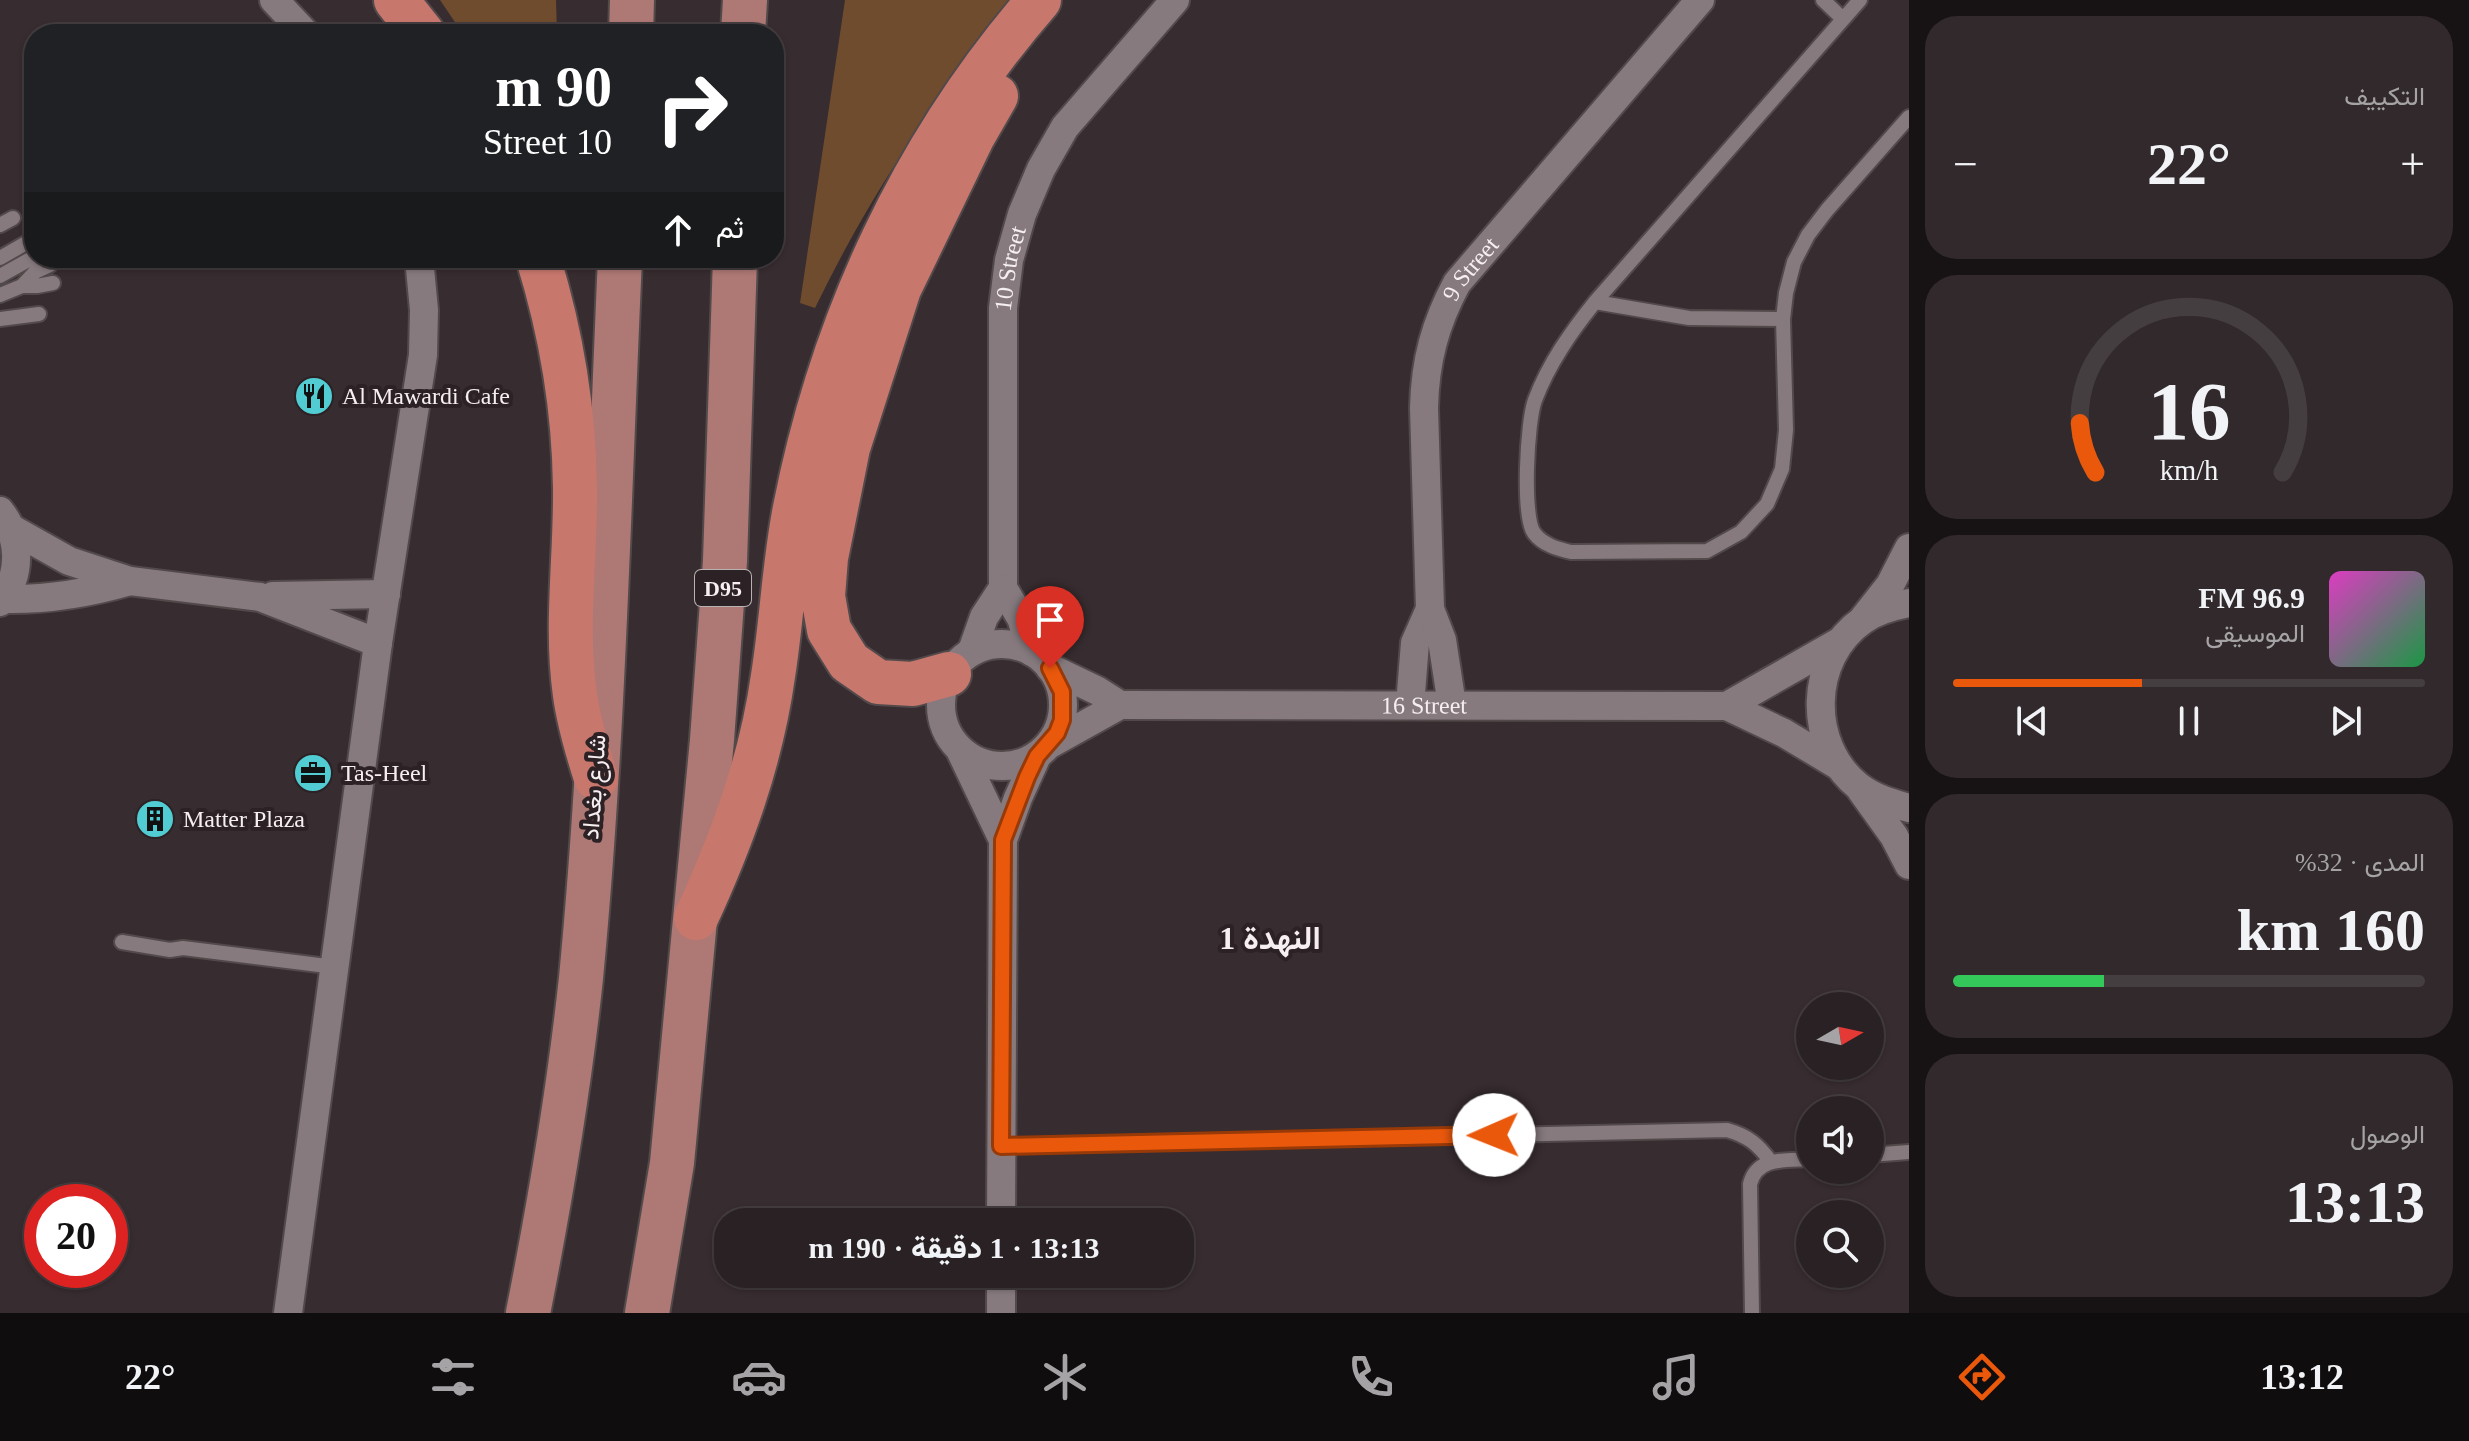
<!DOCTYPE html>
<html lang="ar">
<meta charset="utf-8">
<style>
body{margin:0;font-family:"Times New Roman",Vazirmatn,serif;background:#31292b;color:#f1f3f6;direction:rtl;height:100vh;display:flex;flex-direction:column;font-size:30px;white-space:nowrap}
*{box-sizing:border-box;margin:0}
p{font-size:26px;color:#a5a3a6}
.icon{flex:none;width:44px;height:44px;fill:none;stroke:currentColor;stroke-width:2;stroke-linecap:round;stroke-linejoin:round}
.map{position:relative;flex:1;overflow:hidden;direction:ltr}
.drawer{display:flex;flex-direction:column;gap:16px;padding:16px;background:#171213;width:560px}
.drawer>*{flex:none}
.hud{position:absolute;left:24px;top:24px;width:760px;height:244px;border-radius:32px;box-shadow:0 2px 6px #0004,0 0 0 2px #453e41;direction:rtl;background:#202124;color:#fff;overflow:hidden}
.needle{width:52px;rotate:81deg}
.buttons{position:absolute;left:1796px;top:992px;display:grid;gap:16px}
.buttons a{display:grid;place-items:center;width:88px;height:88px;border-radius:50%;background:#292123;box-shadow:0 2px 6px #0004,0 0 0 2px #453e41;font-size:40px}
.speed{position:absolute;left:24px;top:1184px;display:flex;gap:16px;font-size:40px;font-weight:700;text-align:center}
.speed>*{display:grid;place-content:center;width:104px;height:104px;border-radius:50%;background:#292123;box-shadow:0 2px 6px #0004,0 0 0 2px #453e41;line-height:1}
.speed .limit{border:12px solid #d22;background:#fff;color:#111}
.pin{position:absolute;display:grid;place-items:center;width:68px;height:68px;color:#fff;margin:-82px -34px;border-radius:50% 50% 50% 0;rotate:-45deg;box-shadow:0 0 8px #0007}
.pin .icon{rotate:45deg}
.me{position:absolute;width:88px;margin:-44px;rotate:269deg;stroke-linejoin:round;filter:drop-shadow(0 0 6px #0008)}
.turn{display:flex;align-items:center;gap:28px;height:168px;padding:0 40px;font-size:36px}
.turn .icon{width:104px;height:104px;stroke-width:2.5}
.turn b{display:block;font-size:56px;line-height:68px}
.then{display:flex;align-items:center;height:76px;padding:0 40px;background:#0003;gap:16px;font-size:30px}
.big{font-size:60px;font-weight:800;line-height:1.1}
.drawer .widget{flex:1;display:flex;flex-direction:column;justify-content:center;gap:12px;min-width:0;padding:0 28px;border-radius:32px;background:#31292b}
.drawer .dial{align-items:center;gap:0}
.dial svg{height:208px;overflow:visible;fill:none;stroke:#453e41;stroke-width:7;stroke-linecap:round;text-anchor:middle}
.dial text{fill:#f1f3f6;stroke:none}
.song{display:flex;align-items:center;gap:24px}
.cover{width:96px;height:96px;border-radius:12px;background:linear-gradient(135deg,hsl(310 70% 55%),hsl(140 70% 35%))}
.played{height:8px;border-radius:4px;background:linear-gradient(90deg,#ea580c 40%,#453e41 40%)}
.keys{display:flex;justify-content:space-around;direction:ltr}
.heat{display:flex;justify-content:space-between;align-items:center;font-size:44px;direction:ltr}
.charge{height:12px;border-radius:6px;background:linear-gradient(90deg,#34c759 32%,#453e41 0)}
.trip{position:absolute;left:714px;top:1208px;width:480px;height:80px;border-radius:32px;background:#292123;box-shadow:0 2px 6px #0004,0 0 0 2px #453e41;font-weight:800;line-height:80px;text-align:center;direction:rtl}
.tab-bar{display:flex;height:128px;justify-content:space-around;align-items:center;background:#100d0e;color:#a5a3a6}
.tab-bar .icon{width:56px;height:56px}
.tab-bar .on{color:#ea580c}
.tab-bar b{font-size:36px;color:#f1f3f6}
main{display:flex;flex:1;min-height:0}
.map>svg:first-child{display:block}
.green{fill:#704c2f}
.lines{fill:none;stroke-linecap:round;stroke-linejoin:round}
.service-casing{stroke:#52494b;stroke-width:18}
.minor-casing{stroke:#52494b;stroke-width:32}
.primary-casing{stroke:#52494b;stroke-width:48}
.motorway-casing{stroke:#52494b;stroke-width:48}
.service{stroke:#867a7e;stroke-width:14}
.minor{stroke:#867a7e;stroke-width:28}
.primary{stroke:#ae7874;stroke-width:44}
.motorway{stroke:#c8776d;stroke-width:44}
.route-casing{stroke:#983908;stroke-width:20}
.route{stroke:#ea580c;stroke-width:14}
.labels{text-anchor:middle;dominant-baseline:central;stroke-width:8;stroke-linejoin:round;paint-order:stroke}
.shield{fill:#2c2226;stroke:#b9b2b4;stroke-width:2}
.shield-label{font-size:22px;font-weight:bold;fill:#f6eff1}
.street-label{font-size:24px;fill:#f6eff1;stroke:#2c2226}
.poi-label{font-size:24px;fill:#f6eff1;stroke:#2c2226;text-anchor:start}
.district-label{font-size:32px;font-weight:bold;fill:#f6eff1;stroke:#2c2226}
</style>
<main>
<section class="drawer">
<div class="widget"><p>التكييف</p>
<div class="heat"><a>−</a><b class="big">22°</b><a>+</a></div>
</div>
<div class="widget dial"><svg viewBox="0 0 100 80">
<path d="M14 69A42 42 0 1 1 86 69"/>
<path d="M14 69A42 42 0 0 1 8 50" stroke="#ea580c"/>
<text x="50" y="56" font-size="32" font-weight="700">16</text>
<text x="50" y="72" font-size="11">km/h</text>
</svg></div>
<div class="widget">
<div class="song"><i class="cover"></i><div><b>96.9 FM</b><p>الموسيقى</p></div></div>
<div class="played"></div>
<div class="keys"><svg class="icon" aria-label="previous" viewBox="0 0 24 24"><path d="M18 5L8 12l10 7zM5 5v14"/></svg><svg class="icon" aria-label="pause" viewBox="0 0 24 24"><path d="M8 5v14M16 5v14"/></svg><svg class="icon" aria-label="next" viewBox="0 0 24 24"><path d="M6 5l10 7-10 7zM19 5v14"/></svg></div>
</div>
<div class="widget"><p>المدى · 32%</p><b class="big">160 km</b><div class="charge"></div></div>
<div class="widget"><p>الوصول</p><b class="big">13:13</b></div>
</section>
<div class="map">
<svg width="1909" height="1313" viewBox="0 0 1909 1313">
<rect width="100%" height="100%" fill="#372c2f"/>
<path class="green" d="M 440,0 L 556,0 L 557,34 L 463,34 Z
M 845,0 L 1017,0 C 987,39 955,77 927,117 C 884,178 847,242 815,308 L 800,303 Z"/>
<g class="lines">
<g class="service-casing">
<path id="service" d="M 1823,0 L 1843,19
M 1860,0 L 1595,302 C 1571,332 1549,363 1535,400 C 1527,421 1522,516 1534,533 C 1543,545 1558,549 1571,552 L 1707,551 L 1741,532 L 1767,504 L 1782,469 L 1786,430 L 1783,319 L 1786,293 L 1794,262 L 1808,235 L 1827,210 L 1909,117
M 0,225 L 13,218
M 0,258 L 33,239
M 0,276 L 34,257
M 22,286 L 35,272 L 50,265
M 0,295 L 22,286 L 37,286 L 53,283
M 1595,302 L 1689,318 L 1783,319
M 0,319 L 39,314
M 122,942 L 170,950 L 183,948 L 335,967
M 1001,1146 L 1727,1130 C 1748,1136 1758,1144 1771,1162
M 1870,1155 L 1909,1152
M 1752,1313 L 1750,1184 C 1757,1156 1786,1161 1810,1159"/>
</g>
<g class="minor-casing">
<g id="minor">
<path d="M 274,0 L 306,34"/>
<path d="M 0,511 C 21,538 22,575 0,602"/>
<path d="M 12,529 L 69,561 L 130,581 L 260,597 L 378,643"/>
<path id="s1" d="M 1003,588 L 1003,308 L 1009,260 L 1022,214 L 1041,169 L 1065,127 L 1175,0"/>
<path d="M 1003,588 L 1021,618 L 1032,652"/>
<path d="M 273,596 L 386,594"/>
<path d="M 3,599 C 45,600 89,593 130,581"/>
<path d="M 1909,603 C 1893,606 1877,610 1863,620 C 1808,658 1807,745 1858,786 C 1873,798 1891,803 1909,808"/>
<path d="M 1864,618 L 1890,585 L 1909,548"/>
<circle cx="1002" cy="705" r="61"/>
<path d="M 972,651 L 984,617 L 1003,588"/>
<path d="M 1050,668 L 1098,691 L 1120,705"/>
<path id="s2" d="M 1120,705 L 1727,706 L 1784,733 L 1839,766"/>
<path d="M 1410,705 L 1415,643 L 1430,609"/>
<path id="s3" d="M 1452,705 L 1442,640 L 1430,609 L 1424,408 C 1425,361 1435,324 1457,283 L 1700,0"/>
<path d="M 1727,706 L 1841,641"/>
<path d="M 1050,744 L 1120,705"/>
<path d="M 961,752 L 1003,840"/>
<path d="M 1861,790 L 1894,836 L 1909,865"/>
<path d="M 1001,1222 L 1003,840 L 1018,798 L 1037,756"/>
<path d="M 1001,1274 L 1001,1313"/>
<path d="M 288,1313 L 378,643 L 423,355 L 424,310 L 419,258"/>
</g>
</g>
<g class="primary-casing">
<path id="primary" d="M 631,34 L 632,0
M 743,34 L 745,0
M 528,1313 C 550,1202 569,1090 581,978 C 604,739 609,498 620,258
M 647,1313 L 672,1163 L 712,740 L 725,561 L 735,258"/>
</g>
<g class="motorway-casing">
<path id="motorway" d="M 396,0 L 423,34
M 538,258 C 561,332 574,409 575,487 C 576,556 565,626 575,695 C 579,723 587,750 596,778
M 949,674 L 913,684 L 878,682 L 849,662 L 829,630 L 823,596 L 826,558 L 848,448 L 899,289 L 973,136 L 996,96
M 696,918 C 732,840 761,761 773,676 C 782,620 784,563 795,508 C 832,320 913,145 1039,0"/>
</g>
<use href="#service" class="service"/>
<use href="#minor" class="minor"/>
<use href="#primary" class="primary"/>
<use href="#motorway" class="motorway"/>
</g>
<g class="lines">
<g class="route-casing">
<path id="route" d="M 1050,668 L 1062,692 L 1062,720 L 1057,733 L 1037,756 L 1027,777 L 1003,840 L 1001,1146 L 1494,1135"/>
</g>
<use href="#route" class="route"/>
</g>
<defs>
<g id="restaurant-disc" transform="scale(2)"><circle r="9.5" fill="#51ccd2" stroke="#2c2226"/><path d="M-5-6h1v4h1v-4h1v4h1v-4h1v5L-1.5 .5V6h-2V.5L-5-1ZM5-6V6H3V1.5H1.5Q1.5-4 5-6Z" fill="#111"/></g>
<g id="office-disc" transform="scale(2)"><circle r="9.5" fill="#51ccd2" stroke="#2c2226"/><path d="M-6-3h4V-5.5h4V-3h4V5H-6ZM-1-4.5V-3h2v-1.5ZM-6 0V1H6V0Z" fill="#111"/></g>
<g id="building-disc" transform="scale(2)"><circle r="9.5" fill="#51ccd2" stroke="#2c2226"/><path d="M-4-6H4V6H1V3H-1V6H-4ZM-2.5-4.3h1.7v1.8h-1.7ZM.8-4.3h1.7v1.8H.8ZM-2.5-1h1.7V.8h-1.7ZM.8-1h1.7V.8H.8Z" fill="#111"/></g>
</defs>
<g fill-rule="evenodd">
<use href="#restaurant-disc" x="314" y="396"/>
<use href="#office-disc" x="313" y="773"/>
<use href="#building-disc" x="155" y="819"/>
</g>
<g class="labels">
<rect class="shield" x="695" y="570" width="56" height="36" rx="6"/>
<g class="shield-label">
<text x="723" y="588">D95</text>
</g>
<g class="street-label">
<text stroke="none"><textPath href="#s1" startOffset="320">10 Street</textPath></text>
<text stroke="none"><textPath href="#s3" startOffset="450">9 Street</textPath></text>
<text stroke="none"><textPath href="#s2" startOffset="304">16 Street</textPath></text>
<text transform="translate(594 787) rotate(-86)">شارع بغداد</text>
</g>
<g class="poi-label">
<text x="342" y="396">Al Mawardi Cafe</text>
<text x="341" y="773">Tas-Heel</text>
<text x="183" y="819">Matter Plaza</text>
</g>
<g class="district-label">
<text x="1270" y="938">النهدة 1</text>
</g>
</g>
</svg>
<div class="buttons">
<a><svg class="needle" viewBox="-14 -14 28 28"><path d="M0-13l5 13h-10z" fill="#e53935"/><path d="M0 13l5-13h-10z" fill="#a5a3a6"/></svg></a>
<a><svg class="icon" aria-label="sound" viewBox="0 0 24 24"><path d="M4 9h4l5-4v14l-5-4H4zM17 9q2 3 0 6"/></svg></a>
<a><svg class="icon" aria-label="search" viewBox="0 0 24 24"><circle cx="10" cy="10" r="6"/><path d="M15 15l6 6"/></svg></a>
</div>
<div class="speed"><div class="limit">20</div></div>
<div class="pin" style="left:1050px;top:668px;background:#d93025"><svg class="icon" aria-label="arrive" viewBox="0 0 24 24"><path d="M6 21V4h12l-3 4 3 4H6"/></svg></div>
<svg class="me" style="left:1494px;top:1135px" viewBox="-20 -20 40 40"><circle r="19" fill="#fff"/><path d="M0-13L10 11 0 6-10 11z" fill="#ea580c"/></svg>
<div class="trip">13:13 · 1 دقيقة · 190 m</div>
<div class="hud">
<div class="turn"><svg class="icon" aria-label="right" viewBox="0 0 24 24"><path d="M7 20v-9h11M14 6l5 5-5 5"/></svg><div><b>90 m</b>10 Street</div></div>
<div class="then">ثم<svg class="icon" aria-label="ahead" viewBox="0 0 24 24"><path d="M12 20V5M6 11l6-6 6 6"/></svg></div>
</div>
</div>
</main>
<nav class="tab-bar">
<b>13:12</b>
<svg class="icon on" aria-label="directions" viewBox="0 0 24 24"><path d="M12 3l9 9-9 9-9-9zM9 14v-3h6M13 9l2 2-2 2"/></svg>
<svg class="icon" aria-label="music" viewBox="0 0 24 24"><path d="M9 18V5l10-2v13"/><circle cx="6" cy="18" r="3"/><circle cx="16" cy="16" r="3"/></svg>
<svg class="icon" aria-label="phone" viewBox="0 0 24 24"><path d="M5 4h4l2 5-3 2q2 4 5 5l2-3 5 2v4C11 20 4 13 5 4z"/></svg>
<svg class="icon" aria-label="climate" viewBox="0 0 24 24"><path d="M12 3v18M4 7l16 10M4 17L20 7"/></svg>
<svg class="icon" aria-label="car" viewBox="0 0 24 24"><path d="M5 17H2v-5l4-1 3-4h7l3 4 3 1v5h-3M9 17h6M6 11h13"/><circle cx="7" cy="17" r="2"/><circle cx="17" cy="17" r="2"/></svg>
<svg class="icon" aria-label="filters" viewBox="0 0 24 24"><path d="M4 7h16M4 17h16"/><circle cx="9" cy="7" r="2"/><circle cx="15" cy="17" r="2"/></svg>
<b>22°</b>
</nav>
